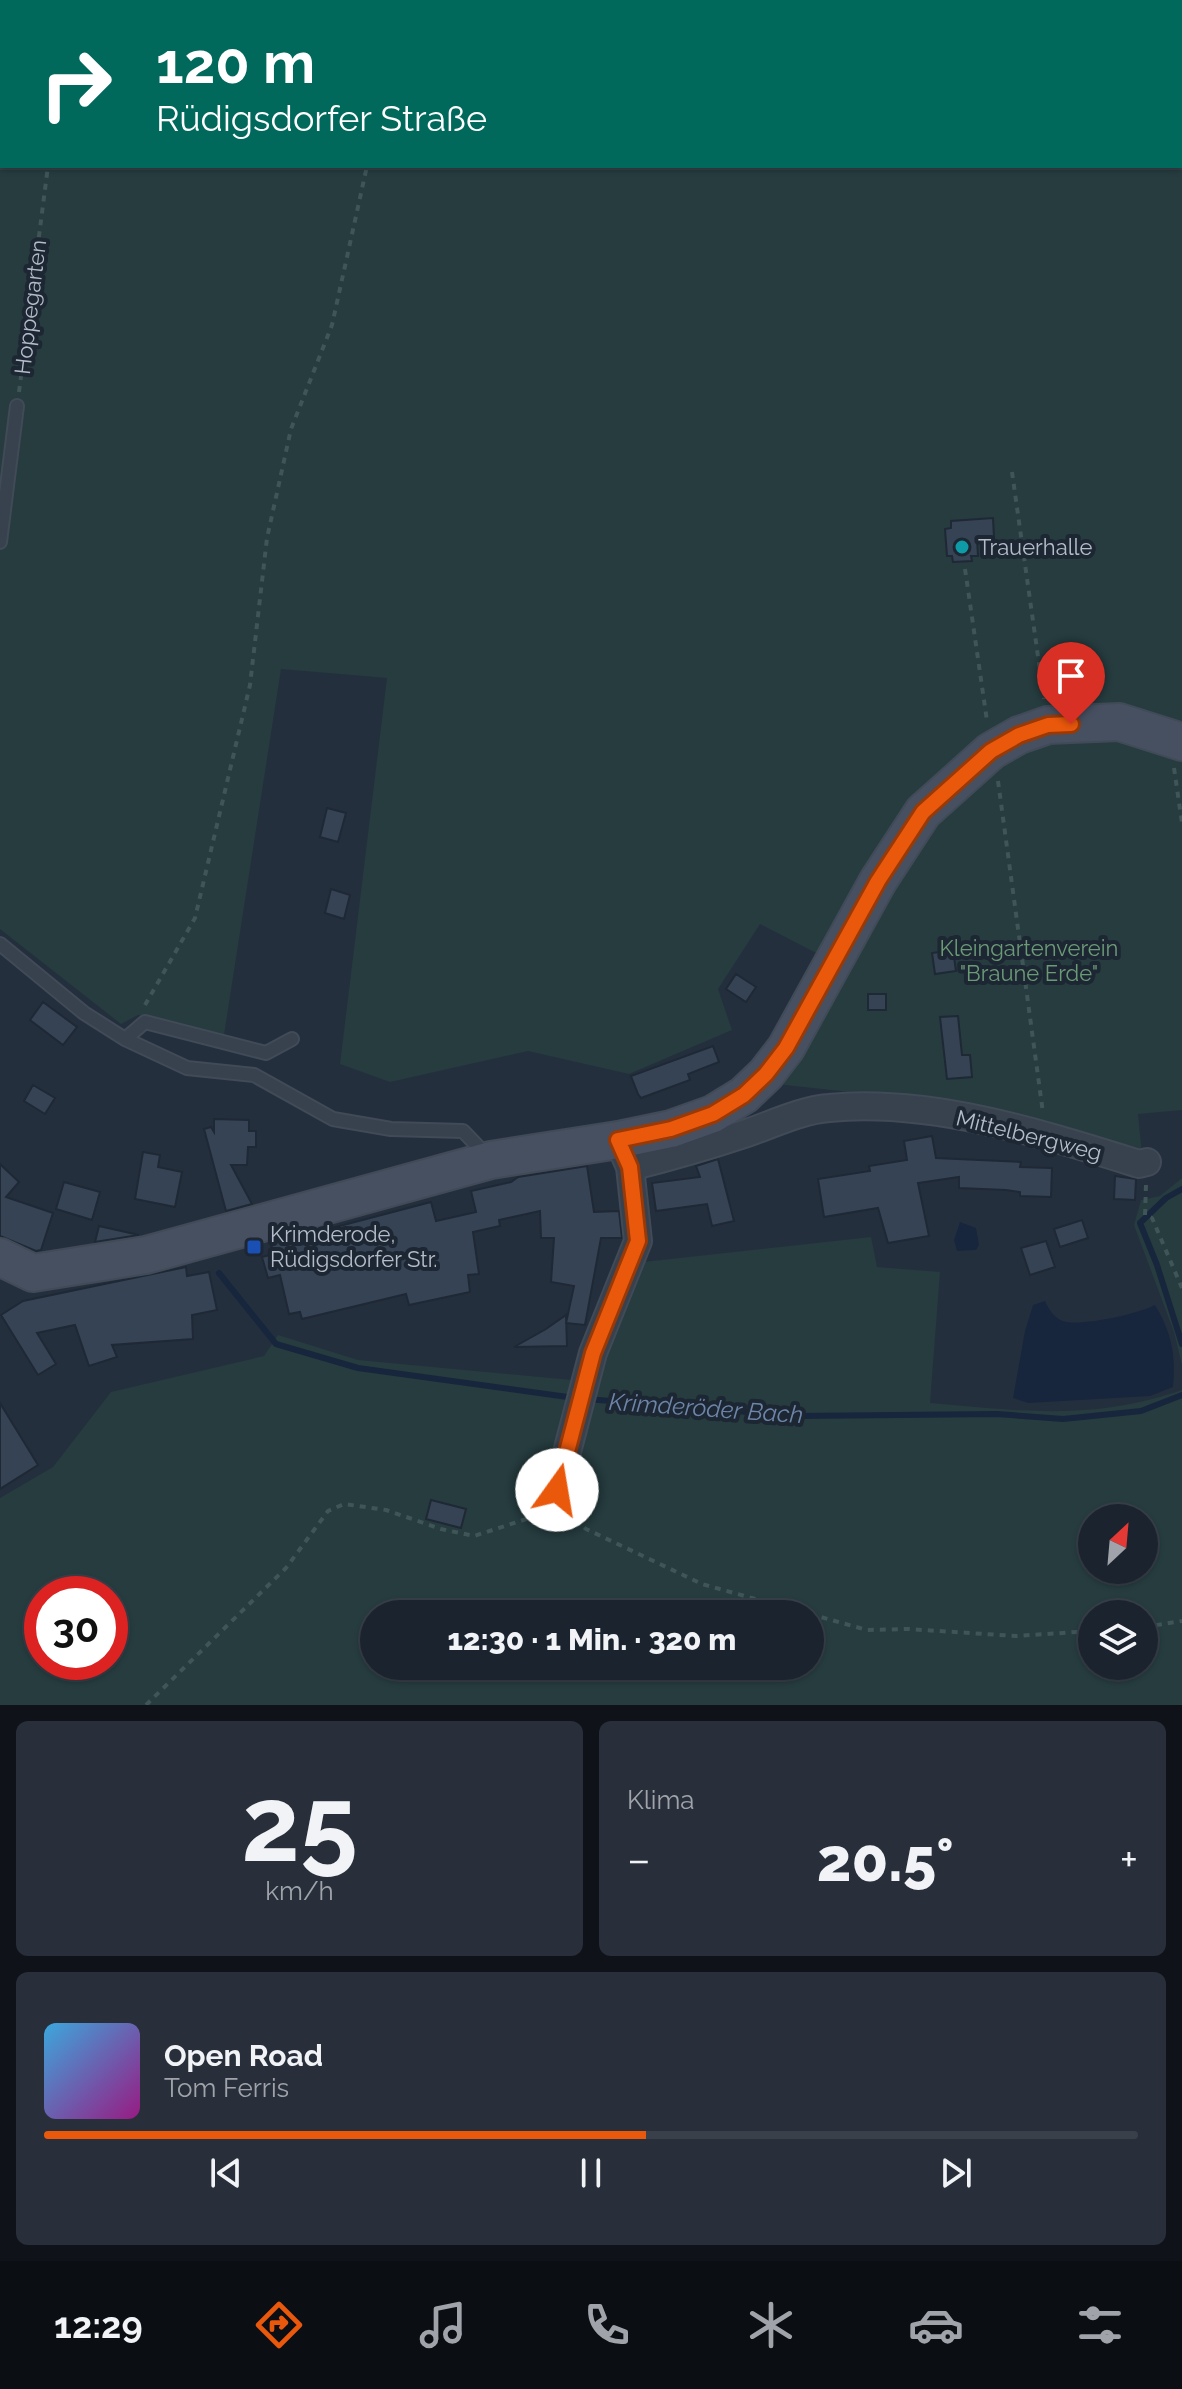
<!DOCTYPE html>
<html lang="de">
<meta charset="utf-8">
<style>
body{margin:0;font-family:Raleway,sans-serif;background:#282f3a;color:#f1f3f6;height:100vh;display:flex;flex-direction:column;font-size:30px;white-space:nowrap}
*{box-sizing:border-box;margin:0}
p{font-size:26px;color:#a0a4aa}
.icon{flex:none;width:44px;height:44px;fill:none;stroke:currentColor;stroke-width:2;stroke-linecap:round;stroke-linejoin:round}
.map{position:relative;height:1705px;overflow:hidden}
.side{display:flex;flex-direction:column;gap:16px;padding:16px;background:#0f1319;flex:1}
.side>*{flex:none}
.banner{position:absolute;left:0px;top:0px;width:1182px;height:168px;box-shadow:0 2px 6px #0004,0 0 0 2px #39404a;background:#00695c;color:#fff;overflow:hidden}
.needle{width:52px;rotate:26deg}
.fabs{position:absolute;left:1078px;top:1504px;display:grid;gap:16px}
.fabs a{display:grid;place-items:center;width:80px;height:80px;border-radius:50%;background:#1b232e;box-shadow:0 2px 6px #0004,0 0 0 2px #39404a;font-size:40px}
.speed{position:absolute;left:24px;top:1576px;display:flex;gap:16px;font-size:40px;font-weight:700;text-align:center}
.speed>*{display:grid;place-content:center;width:104px;height:104px;border-radius:50%;background:#1b232e;box-shadow:0 2px 6px #0004,0 0 0 2px #39404a;line-height:1}
.speed .limit{border:12px solid #d22;background:#fff;color:#111}
.pin{position:absolute;display:grid;place-items:center;width:68px;height:68px;color:#fff;margin:-82px -34px;border-radius:50% 50% 50% 0;rotate:-45deg;box-shadow:0 0 8px #0007}
.pin .icon{rotate:45deg}
.me{position:absolute;width:88px;margin:-44px;rotate:13deg;stroke-linejoin:round;filter:drop-shadow(0 0 6px #0008)}
.turn{display:flex;align-items:center;gap:28px;height:168px;padding:0 24px;font-size:36px}
.turn .icon{width:104px;height:104px;stroke-width:2.5}
.turn b{display:block;font-size:56px;line-height:68px}
.big{font-size:60px;font-weight:800;line-height:1.1}
.side .widget{flex:1;display:flex;flex-direction:column;justify-content:center;gap:12px;min-width:0;padding:0 28px;border-radius:12px;background:#282f3a}
.side .dial{align-items:center;gap:0}
.dial b{font-size:104px;line-height:1}
.song{display:flex;align-items:center;gap:24px}
.cover{width:96px;height:96px;border-radius:12px;background:linear-gradient(135deg,hsl(200 70% 55%),hsl(310 70% 35%))}
.played{height:8px;border-radius:4px;background:linear-gradient(90deg,#ea580c 55%,#39404a 55%)}
.keys{display:flex;justify-content:space-around;direction:ltr}
.heat{display:flex;justify-content:space-between;align-items:center;font-size:44px;direction:ltr}
.side .tiles{flex:1;display:grid;gap:16px;grid-template-columns:1fr 1fr}
.widget:last-child{grid-column:span 2}
.trip{position:absolute;left:360px;top:1600px;width:464px;height:80px;border-radius:40px;background:#1b232e;box-shadow:0 2px 6px #0004,0 0 0 2px #39404a;font-weight:800;line-height:80px;text-align:center}
.tab-bar{display:flex;height:128px;justify-content:space-around;align-items:center;background:#0b0e12;color:#a0a4aa}
.tab-bar .icon{width:56px;height:56px}
.tab-bar .on{color:#ea580c}
.tab-bar b{font-size:36px;color:#f1f3f6}
.map>svg:first-child{display:block}
.green{fill:#263c3f;fill-rule:evenodd}
.water{fill:#17263c}
.lines{fill:none;stroke-linecap:round;stroke-linejoin:round}
.stream{stroke:#17263c;stroke-width:6}
.building{fill:#364354;stroke:#1f2835;stroke-width:2}
.lane-casing{stroke:#414a57;stroke-width:16}
.street-casing{stroke:#414a57;stroke-width:30}
.secondary-casing{stroke:#414a57;stroke-width:40}
.path{stroke:#3f5557;stroke-width:4;stroke-dasharray:6 6;stroke-linecap:butt}
.lane{stroke:#38414e;stroke-width:12}
.street{stroke:#38414e;stroke-width:26}
.secondary{stroke:#465061;stroke-width:36}
.route-casing{stroke:#983908;stroke-width:20}
.route{stroke:#ea580c;stroke-width:14}
.culture-dot{fill:#0f9aa8;stroke:#1d2633;stroke-width:3}
.transit-dot{fill:#1a4fb4;stroke:#1d2633;stroke-width:3}
.labels{text-anchor:middle;dominant-baseline:central;stroke-width:8;stroke-linejoin:round;paint-order:stroke}
.street-label{font-size:22px;fill:#b4bcc9;stroke:#1d2633}
.poi-label{font-size:22px;fill:#b4bcc9;stroke:#1d2633;text-anchor:start}
.park-label{font-size:22px;fill:#6b9a76;stroke:#1d2633}
.water-label{font-size:24px;font-style:italic;fill:#6d86a8;stroke:#1d2633}
</style>
<div class="map">
<svg width="1182" height="1705" viewBox="0 0 1182 1705">
<rect width="100%" height="100%" fill="#242f3e"/>
<path class="green" d="M 0,0 L 1182,0 L 1182,1110 L 1138,1114 L 1142,1155 L 970,1105 L 739,1080 L 765,1055 L 820,955 L 760,924 L 718,989 L 732,1030 L 629,1074 L 528,1051 L 390,1082 L 340,1064 L 387,678 L 281,669 L 224,1035 L 138,1015 L 121,1024 L 0,929 ZM 2,2 L 1180,2 L 1180,166 L 2,166 Z
M 1182,1178 L 1182,1365 L 1174,1332 L 1134,1225 L 1141,1200 L 1160,1196 Z
M 871,1237 L 877,1267 L 940,1272 L 930,1403 C 1023,1411 1092,1421 1182,1390 L 1182,1705 L 0,1705 L 0,1498 L 53,1467 L 111,1392 L 264,1356 L 278,1335 L 358,1360 L 593,1382 L 634,1263 ZM 1092,1518 L 1144,1518 L 1144,1570 L 1092,1570 ZM 42,1594 L 110,1594 L 110,1662 L 42,1662 ZM 374,1614 L 810,1614 L 810,1666 L 374,1666 ZM 1092,1614 L 1144,1614 L 1144,1666 L 1092,1666 Z"/>
<path class="water" d="M 960,1222 L 976,1228 L 979,1245 L 976,1250 L 957,1251 L 954,1240 Z
M 1045,1301 C 1050,1311 1055,1320 1067,1322 C 1086,1325 1138,1314 1155,1305 C 1172,1333 1176,1356 1173,1387 L 1150,1396 L 1028,1403 L 1013,1398 L 1025,1331 L 1033,1305 Z"/>
<g class="lines">
<path class="stream" d="M 1182,1189 L 1166,1198 L 1140,1223 L 1157,1265 L 1182,1344
M 219,1273 L 276,1344 L 358,1368 L 575,1398
M 586,1399 L 797,1416 L 997,1414 L 1063,1419 L 1141,1411 L 1182,1395"/>
</g>
<path class="building" d="M 993,518 L 994,538 L 977,539 L 978,556 L 971,556 L 972,561 L 953,562 L 952,556 L 947,556 L 945,529 L 951,528 L 951,521 Z
M 327,808 L 346,813 L 338,842 L 320,837 Z
M 331,889 L 350,895 L 344,919 L 325,913 Z
M 953,950 L 956,971 L 935,974 L 932,953 Z
M 736,974 L 756,987 L 746,1002 L 726,989 Z
M 868,994 L 886,994 L 886,1010 L 868,1010 Z
M 43,1002 L 77,1027 L 63,1045 L 30,1020 Z
M 958,1016 L 962,1055 L 970,1055 L 972,1077 L 947,1079 L 940,1017 Z
M 713,1046 L 719,1062 L 688,1074 L 690,1080 L 641,1098 L 638,1094 L 631,1076 Z
M 33,1085 L 55,1098 L 45,1114 L 24,1101 Z
M 214,1119 L 249,1120 L 249,1131 L 256,1131 L 256,1147 L 248,1147 L 247,1165 L 231,1165 L 252,1204 L 226,1211 L 204,1129 L 211,1127 L 214,1132 Z
M 932,1136 L 936,1158 L 1021,1162 L 1020,1167 L 1052,1168 L 1051,1197 L 1020,1196 L 1020,1192 L 1006,1190 L 959,1188 L 959,1177 L 918,1183 L 929,1236 L 888,1243 L 878,1208 L 824,1217 L 818,1179 L 870,1171 L 869,1166 L 907,1160 L 904,1141 Z
M 143,1152 L 160,1155 L 158,1167 L 182,1172 L 175,1207 L 135,1199 Z
M 718,1159 L 734,1221 L 712,1226 L 707,1204 L 656,1211 L 652,1183 L 700,1177 L 696,1166 Z
M 0,1164 L 19,1182 L 6,1197 L 53,1213 L 41,1250 L 36,1251 L 0,1236 Z
M 587,1166 L 594,1212 L 619,1211 L 622,1238 L 601,1238 L 585,1325 L 566,1323 L 574,1286 L 551,1282 L 554,1238 L 541,1238 L 540,1211 L 499,1220 L 500,1226 L 473,1232 L 479,1274 L 468,1275 L 470,1292 L 409,1305 L 406,1294 L 302,1319 L 300,1312 L 289,1314 L 280,1275 L 268,1278 L 262,1257 L 274,1254 L 271,1244 L 431,1202 L 436,1221 L 476,1212 L 471,1191 L 511,1182 L 518,1177 Z
M 1115,1176 L 1136,1179 L 1135,1200 L 1114,1199 Z
M 64,1182 L 100,1192 L 92,1220 L 56,1209 Z
M 1082,1220 L 1088,1238 L 1060,1247 L 1054,1229 Z
M 99,1226 L 139,1235 L 95,1242 Z
M 1046,1241 L 1055,1267 L 1030,1275 L 1021,1248 Z
M 186,1267 L 187,1276 L 209,1272 L 217,1310 L 192,1315 L 193,1339 L 112,1345 L 117,1357 L 89,1366 L 75,1325 L 37,1333 L 56,1364 L 38,1375 L 1,1315 L 23,1301 Z
M 566,1315 L 567,1346 L 514,1347 L 546,1329 Z
M 0,1403 L 38,1465 L 0,1489 Z
M 431,1500 L 466,1509 L 461,1528 L 426,1519 Z"/>
<g class="lines">
<g class="lane-casing">
<path id="lane" d="M 0,542 L 17,406
M 0,944 L 84,1013 L 125,1039 L 187,1068 L 254,1075 L 333,1119 L 391,1129 L 463,1131 L 487,1156
M 125,1039 L 145,1022 L 266,1053 L 292,1039"/>
</g>
<g class="street-casing">
<path id="street" d="M 630,1167 C 670,1157 708,1146 747,1133 C 773,1124 802,1110 829,1108 C 931,1098 1043,1134 1139,1164 L 1147,1162
M 557,1490 L 593,1353 L 638,1241 L 630,1167 L 623,1151"/>
</g>
<g class="secondary-casing">
<path id="secondary" d="M 0,1257 L 33,1273 L 146,1255 L 491,1160 L 618,1140 L 671,1129 L 713,1114 L 744,1095 L 766,1074 L 786,1048 L 878,881 L 923,812 L 991,751 L 1019,735 L 1048,725 L 1119,722 L 1182,742"/>
</g>
<path class="path" d="M 412,0 L 422,2
M 69,2 L 69,0
M 558,2 L 558,0
M 566,2 L 569,0
M 581,2 L 587,0
M 19,392 L 48,166
M 1012,472 L 1044,699
M 965,569 L 987,721
M 1174,768 L 1182,823
M 998,781 L 1043,1113
M 145,1005 L 195,918 L 250,685 L 267,538 L 291,429 L 332,325 L 367,166
M 1146,1185 L 1145,1215 L 1152,1218 L 1182,1288
M 566,1512 L 586,1529 L 702,1584 L 809,1614
M 810,1614 L 867,1630 L 908,1629 L 1016,1636 L 1092,1631
M 1144,1627 L 1182,1621
M 146,1705 L 286,1568 L 328,1511 L 344,1504 L 386,1510 L 441,1529 L 474,1536 L 548,1512"/>
<use href="#lane" class="lane"/>
<use href="#street" class="street"/>
<use href="#secondary" class="secondary"/>
</g>
<g class="lines">
<g class="route-casing">
<path id="route" d="M 557,1490 L 593,1353 L 638,1241 L 630,1167 L 618,1140 L 671,1129 L 713,1114 L 744,1095 L 766,1074 L 786,1048 L 878,881 L 923,812 L 991,751 L 1019,735 L 1048,725 L 1071,724"/>
</g>
<use href="#route" class="route"/>
</g>
<circle class="culture-dot" cx="962" cy="547" r="8"/>
<rect class="transit-dot" x="246" y="1239" width="16" height="16" rx="4"/>
<g class="labels">
<g class="street-label">
<text transform="translate(30 307) rotate(-83)">Hoppegarten</text>
<text transform="translate(1029 1135) rotate(14)">Mittelbergweg</text>
</g>
<g class="poi-label">
<text x="978" y="547">Trauerhalle</text>
<text x="270" y="1234">Krimderode,<tspan x="270" dy="25">Rüdigsdorfer Str.</tspan></text>
</g>
<g class="park-label">
<text x="1029" y="948">Kleingartenverein<tspan x="1029" dy="25">"Braune Erde"</tspan></text>
</g>
<g class="water-label">
<text transform="translate(706 1408) rotate(4)">Krimderöder Bach</text>
</g>
</g>
</svg>
<div class="fabs">
<a><svg class="needle" viewBox="-14 -14 28 28"><path d="M0-13l5 13h-10z" fill="#e53935"/><path d="M0 13l5-13h-10z" fill="#a0a4aa"/></svg></a>
<a><svg class="icon" aria-label="layers" viewBox="0 0 24 24"><path d="M12 4l9 5-9 5-9-5zM3 14l9 5 9-5"/></svg></a>
</div>
<div class="speed"><div class="limit">30</div></div>
<div class="pin" style="left:1071px;top:724px;background:#d93025"><svg class="icon" aria-label="arrive" viewBox="0 0 24 24"><path d="M6 21V4h12l-3 4 3 4H6"/></svg></div>
<svg class="me" style="left:557px;top:1490px" viewBox="-20 -20 40 40"><circle r="19" fill="#fff"/><path d="M0-13L10 11 0 6-10 11z" fill="#ea580c"/></svg>
<div class="trip">12:30 · 1 Min. · 320 m</div>
<div class="banner">
<div class="turn"><svg class="icon" aria-label="right" viewBox="0 0 24 24"><path d="M7 20v-9h11M14 6l5 5-5 5"/></svg><div><b>120 m</b>Rüdigsdorfer Straße</div></div>
</div>
</div>
<section class="side">
<div class="tiles">
<div class="widget dial"><b>25</b><p>km/h</p></div>
<div class="widget"><p>Klima</p>
<div class="heat"><a>−</a><b class="big">20.5°</b><a>+</a></div>
</div>
<div class="widget">
<div class="song"><i class="cover"></i><div><b>Open Road</b><p>Tom Ferris</p></div></div>
<div class="played"></div>
<div class="keys"><svg class="icon" aria-label="previous" viewBox="0 0 24 24"><path d="M18 5L8 12l10 7zM5 5v14"/></svg><svg class="icon" aria-label="pause" viewBox="0 0 24 24"><path d="M8 5v14M16 5v14"/></svg><svg class="icon" aria-label="next" viewBox="0 0 24 24"><path d="M6 5l10 7-10 7zM19 5v14"/></svg></div>
</div>
</div>
</section>
<nav class="tab-bar">
<b>12:29</b>
<svg class="icon on" aria-label="directions" viewBox="0 0 24 24"><path d="M12 3l9 9-9 9-9-9zM9 14v-3h6M13 9l2 2-2 2"/></svg>
<svg class="icon" aria-label="music" viewBox="0 0 24 24"><path d="M9 18V5l10-2v13"/><circle cx="6" cy="18" r="3"/><circle cx="16" cy="16" r="3"/></svg>
<svg class="icon" aria-label="phone" viewBox="0 0 24 24"><path d="M5 4h4l2 5-3 2q2 4 5 5l2-3 5 2v4C11 20 4 13 5 4z"/></svg>
<svg class="icon" aria-label="climate" viewBox="0 0 24 24"><path d="M12 3v18M4 7l16 10M4 17L20 7"/></svg>
<svg class="icon" aria-label="car" viewBox="0 0 24 24"><path d="M5 17H2v-5l4-1 3-4h7l3 4 3 1v5h-3M9 17h6M6 11h13"/><circle cx="7" cy="17" r="2"/><circle cx="17" cy="17" r="2"/></svg>
<svg class="icon" aria-label="filters" viewBox="0 0 24 24"><path d="M4 7h16M4 17h16"/><circle cx="9" cy="7" r="2"/><circle cx="15" cy="17" r="2"/></svg>
</nav>
